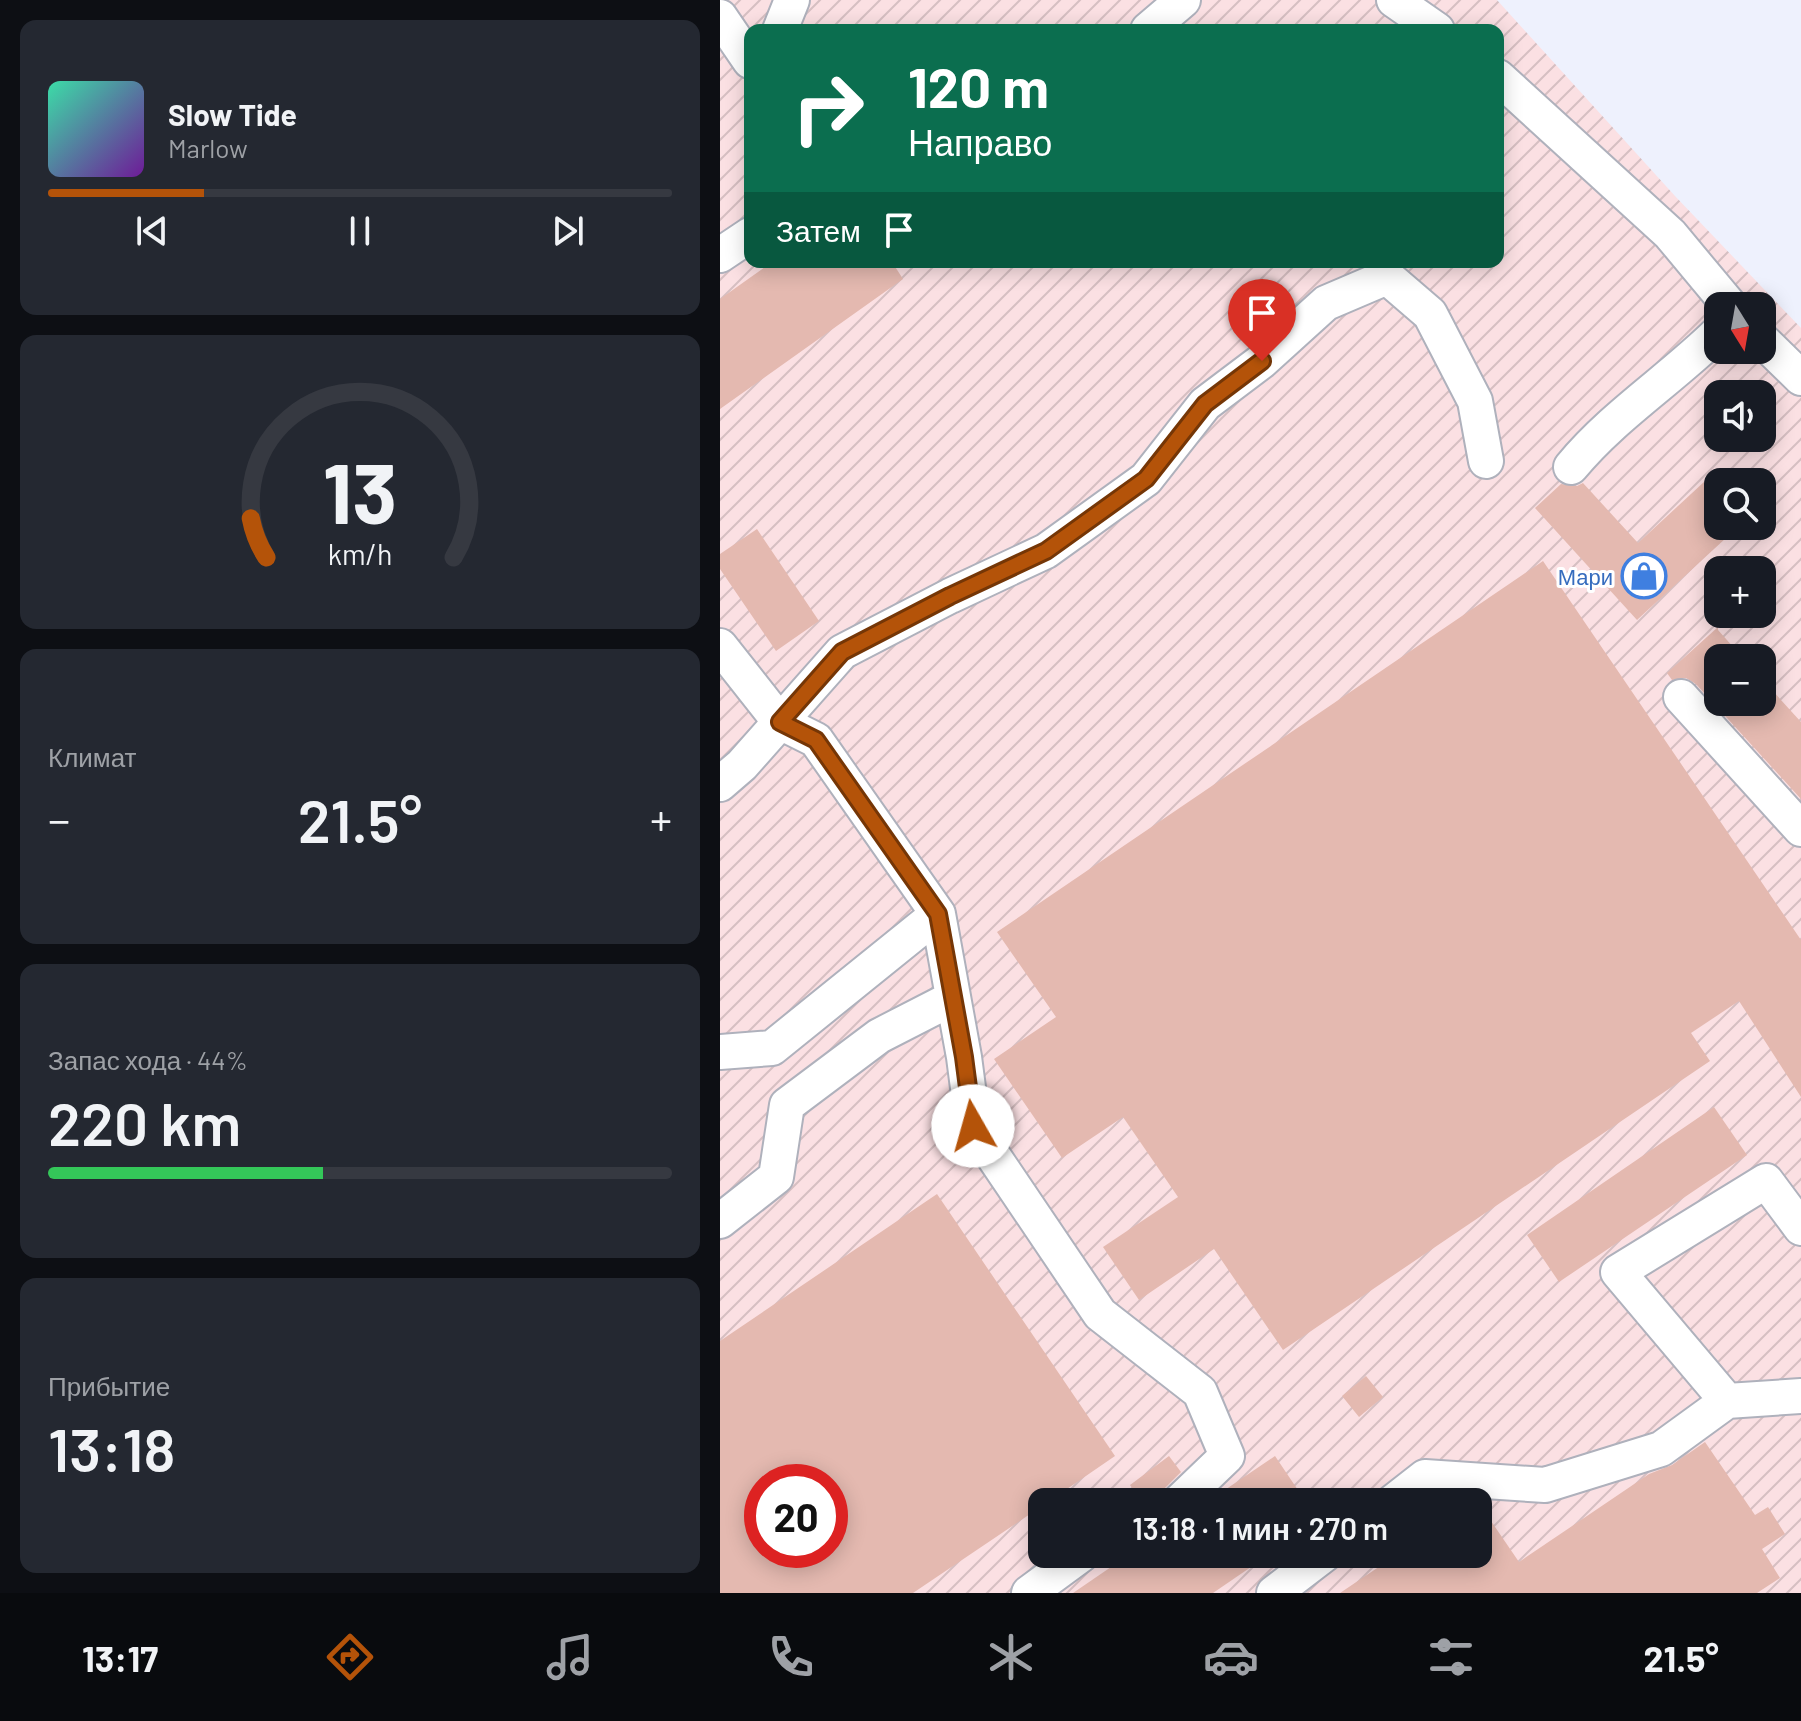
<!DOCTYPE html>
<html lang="ru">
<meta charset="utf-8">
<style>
body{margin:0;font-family:Barlow,sans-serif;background:#242831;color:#f1f3f6;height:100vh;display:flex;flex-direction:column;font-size:30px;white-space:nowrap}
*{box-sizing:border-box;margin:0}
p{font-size:26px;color:#9ea1a6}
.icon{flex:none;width:44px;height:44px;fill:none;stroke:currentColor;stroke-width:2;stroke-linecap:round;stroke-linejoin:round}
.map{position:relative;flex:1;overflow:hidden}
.sheet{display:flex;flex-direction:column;gap:20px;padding:20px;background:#0d0f14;width:720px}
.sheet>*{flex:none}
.banner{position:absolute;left:24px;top:24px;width:760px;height:244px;border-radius:16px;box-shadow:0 4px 20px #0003;background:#0b6e4f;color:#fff;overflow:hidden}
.needle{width:52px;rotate:169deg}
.buttons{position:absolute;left:984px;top:292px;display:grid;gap:16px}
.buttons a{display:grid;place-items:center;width:72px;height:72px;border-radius:16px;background:#171b24;box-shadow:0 4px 20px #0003;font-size:40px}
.speed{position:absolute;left:24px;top:1464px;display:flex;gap:16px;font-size:40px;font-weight:700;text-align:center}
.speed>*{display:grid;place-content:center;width:104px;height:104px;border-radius:50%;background:#171b24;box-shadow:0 4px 20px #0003;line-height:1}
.speed .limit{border:12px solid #d22;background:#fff;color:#111}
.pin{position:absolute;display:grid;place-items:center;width:68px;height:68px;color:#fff;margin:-82px -34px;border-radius:50% 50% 50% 0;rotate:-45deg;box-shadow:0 0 8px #0007}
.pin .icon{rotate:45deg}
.me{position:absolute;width:88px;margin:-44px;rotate:353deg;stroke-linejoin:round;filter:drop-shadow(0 0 6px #0008)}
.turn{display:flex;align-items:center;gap:28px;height:168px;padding:0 32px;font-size:36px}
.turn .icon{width:104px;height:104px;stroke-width:2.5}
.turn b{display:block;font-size:56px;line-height:68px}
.then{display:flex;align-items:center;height:76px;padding:0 32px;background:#0003;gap:16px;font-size:30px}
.big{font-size:60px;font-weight:600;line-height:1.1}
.sheet .tile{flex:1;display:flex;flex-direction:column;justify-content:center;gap:12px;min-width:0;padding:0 28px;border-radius:16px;background:#242831}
.sheet .dial{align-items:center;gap:0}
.dial svg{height:208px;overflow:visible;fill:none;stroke:#363941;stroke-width:7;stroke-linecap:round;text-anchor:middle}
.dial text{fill:#f1f3f6;stroke:none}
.song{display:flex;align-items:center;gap:24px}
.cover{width:96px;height:96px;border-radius:12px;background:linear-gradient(135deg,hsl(160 70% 55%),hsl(280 70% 35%))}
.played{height:8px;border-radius:4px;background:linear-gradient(90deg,#b45309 25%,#363941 25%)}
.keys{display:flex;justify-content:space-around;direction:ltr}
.heat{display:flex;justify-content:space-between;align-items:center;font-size:44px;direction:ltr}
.charge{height:12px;border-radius:6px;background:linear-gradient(90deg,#34c759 44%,#363941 0)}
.trip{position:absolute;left:308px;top:1488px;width:464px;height:80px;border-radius:16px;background:#171b24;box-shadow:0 4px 20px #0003;font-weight:600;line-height:80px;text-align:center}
.tab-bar{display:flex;height:128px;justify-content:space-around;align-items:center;background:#090b0e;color:#9ea1a6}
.tab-bar .icon{width:56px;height:56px}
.tab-bar .on{color:#b45309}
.tab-bar b{font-size:36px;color:#f1f3f6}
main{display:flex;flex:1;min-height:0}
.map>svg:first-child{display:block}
.industrial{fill:url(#industrial-furrows);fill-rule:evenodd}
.building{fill:#e4b9b0;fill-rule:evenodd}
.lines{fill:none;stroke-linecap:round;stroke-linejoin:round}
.minor-casing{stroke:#afb1bc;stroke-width:38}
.minor{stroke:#fff;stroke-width:34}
.route-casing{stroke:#753606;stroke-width:20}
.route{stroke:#b45309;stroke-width:14}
.labels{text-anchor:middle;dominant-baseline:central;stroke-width:6;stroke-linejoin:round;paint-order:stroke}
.shop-label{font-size:22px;fill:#366cbe;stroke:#fff;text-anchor:end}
</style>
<main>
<section class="sheet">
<div class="tile">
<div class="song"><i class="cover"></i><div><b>Slow Tide</b><p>Marlow</p></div></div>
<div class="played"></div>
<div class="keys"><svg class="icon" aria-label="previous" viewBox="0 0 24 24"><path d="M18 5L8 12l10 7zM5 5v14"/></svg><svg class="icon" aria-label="pause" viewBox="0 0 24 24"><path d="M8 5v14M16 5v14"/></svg><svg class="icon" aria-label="next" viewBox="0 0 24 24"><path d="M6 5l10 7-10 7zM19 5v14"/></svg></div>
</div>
<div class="tile dial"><svg viewBox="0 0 100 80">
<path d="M14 69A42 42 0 1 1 86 69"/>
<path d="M14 69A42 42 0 0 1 8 54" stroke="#b45309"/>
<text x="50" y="56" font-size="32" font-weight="700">13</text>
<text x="50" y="72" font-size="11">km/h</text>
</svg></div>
<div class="tile"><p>Климат</p>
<div class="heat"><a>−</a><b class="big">21.5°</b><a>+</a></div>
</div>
<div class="tile"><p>Запас хода · 44%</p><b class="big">220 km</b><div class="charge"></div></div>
<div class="tile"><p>Прибытие</p><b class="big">13:18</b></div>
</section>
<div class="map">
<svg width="1081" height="1593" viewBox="0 0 1081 1593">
<defs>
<pattern id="industrial-furrows" width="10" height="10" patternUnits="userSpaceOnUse" patternTransform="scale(2)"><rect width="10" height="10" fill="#fbe0e3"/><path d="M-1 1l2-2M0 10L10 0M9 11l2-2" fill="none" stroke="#d6bfc2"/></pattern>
</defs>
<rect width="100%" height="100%" fill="#eef1fd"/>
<path class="industrial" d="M 0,0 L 777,0 L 955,196 L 1081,328 L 1081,1593 L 0,1593 ZM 30,30 L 778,30 L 778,262 L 30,262 ZM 998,306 L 1042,306 L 1042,350 L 998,350 ZM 998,394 L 1042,394 L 1042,438 L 998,438 ZM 998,482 L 1042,482 L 1042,526 L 998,526 ZM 998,570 L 1042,570 L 1042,614 L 998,614 ZM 998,658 L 1042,658 L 1042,702 L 998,702 ZM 42,1482 L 110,1482 L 110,1550 L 42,1550 ZM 322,1502 L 758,1502 L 758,1554 L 322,1554 Z"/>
<path class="building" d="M 52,262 L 172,262 L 183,279 L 0,409 L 0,299 Z
M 998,469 L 998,526 L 1019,526 L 917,620 L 815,508 L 841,484 L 857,486 L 863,483 L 918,543 Z
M 37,529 L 99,621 L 56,651 L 0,569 L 0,554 Z
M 823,561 L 1081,940 L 1081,1097 L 1019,1001 L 971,1033 L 990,1061 L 563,1350 L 494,1249 L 419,1300 L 383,1247 L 458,1197 L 403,1117 L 342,1158 L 274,1059 L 336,1017 L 277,932 Z
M 998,627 L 998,630 L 1023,658 L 998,658 L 998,702 L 1042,702 L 1042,679 L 1081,722 L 1081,799 L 976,684 L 966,678 L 952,680 L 947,673 Z
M 994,1107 L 1027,1155 L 839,1282 L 807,1235 Z
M 217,1194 L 395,1456 L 328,1502 L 322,1502 L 322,1506 L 193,1593 L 0,1593 L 0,1341 ZM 42,1482 L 110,1482 L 110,1550 L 42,1550 Z
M 646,1376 L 663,1397 L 639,1417 L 622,1396 Z
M 985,1442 L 1035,1515 L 1048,1507 L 1065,1534 L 1042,1549 L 1060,1578 L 1037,1593 L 620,1593 L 678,1554 L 758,1554 L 758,1502 L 799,1562 L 929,1474 L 952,1465 Z
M 449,1456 L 461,1472 L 445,1488 L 440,1502 L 422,1502 L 410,1485 Z
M 555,1456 L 586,1502 L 488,1502 L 490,1500 Z
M 410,1554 L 550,1554 L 493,1593 L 353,1593 Z"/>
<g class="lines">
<g class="minor-casing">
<path id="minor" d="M 674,0 L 717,30
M 0,17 L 30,61
M 60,30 L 72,0
M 428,30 L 463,0
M 778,77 L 950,234 L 1010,306
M 0,255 L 30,235
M 1042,340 L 1081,378
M 851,467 C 893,416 950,380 998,333
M 0,646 L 60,722 L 96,740 L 218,914 L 244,1057 L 253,1126 L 380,1314 L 480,1392 L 507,1456 L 459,1502
M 961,697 L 1081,829
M 0,784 L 22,765 L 122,652 L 230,596 L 326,551 L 426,479 L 485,404 L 542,361 L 606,303 L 667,277 L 710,314 L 755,401 L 766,461
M 0,1052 L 52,1048 L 218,914
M 0,1221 L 56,1177 L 67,1105 L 159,1036 L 233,998
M 1007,1401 L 898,1272 L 1046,1181 L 1081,1228
M 673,1502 L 705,1477 L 825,1485 L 941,1449 L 1007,1401 L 1081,1396
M 309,1593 L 362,1554
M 554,1593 L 605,1554"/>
</g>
<use href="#minor" class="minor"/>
</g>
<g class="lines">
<g class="route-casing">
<path id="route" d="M 253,1126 L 244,1057 L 218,914 L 96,740 L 60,722 L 122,652 L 230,596 L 326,551 L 426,479 L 485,404 L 542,361"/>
</g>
<use href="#route" class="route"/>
</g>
<defs>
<g id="shop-ring" transform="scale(2.3)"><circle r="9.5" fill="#fff" stroke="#3f7fe0" stroke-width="1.5"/><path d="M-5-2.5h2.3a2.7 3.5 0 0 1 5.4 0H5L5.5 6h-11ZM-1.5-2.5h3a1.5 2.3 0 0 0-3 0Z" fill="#3f7fe0"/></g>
</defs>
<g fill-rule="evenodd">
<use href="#shop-ring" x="924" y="576"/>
</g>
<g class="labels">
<g class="shop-label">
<text x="893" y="576">Мари</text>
</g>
</g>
</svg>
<div class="buttons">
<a><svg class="needle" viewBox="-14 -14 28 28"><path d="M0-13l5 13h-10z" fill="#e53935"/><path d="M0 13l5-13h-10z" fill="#9ea1a6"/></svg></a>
<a><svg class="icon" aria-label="sound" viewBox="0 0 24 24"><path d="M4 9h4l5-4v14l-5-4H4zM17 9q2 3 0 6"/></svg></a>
<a><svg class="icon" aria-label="search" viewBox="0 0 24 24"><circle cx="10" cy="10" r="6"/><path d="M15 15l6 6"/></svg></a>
<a>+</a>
<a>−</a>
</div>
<div class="speed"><div class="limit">20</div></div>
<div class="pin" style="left:542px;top:361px;background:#d93025"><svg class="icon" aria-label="arrive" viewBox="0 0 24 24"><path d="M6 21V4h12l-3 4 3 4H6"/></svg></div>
<svg class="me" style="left:253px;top:1126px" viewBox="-20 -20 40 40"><circle r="19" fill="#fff"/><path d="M0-13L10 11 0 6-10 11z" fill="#b45309"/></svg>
<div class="trip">13:18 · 1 мин · 270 m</div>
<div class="banner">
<div class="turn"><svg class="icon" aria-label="right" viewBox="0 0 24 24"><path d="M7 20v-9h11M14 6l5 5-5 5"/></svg><div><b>120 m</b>Направо</div></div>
<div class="then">Затем<svg class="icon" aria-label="arrive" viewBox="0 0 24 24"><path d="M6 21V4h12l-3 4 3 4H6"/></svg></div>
</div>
</div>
</main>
<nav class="tab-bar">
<b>13:17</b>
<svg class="icon on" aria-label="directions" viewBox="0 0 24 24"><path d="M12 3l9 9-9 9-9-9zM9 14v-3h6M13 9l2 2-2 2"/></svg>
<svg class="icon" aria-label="music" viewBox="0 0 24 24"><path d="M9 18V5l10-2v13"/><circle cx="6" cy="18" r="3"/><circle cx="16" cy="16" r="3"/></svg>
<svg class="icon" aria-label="phone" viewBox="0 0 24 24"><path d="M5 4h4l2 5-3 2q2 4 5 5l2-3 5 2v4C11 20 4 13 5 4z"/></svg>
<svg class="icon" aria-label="climate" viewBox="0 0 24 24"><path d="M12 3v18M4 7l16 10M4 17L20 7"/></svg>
<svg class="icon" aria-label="car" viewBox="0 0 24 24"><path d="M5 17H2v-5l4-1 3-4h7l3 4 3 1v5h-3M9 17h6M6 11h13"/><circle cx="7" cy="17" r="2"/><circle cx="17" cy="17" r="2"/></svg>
<svg class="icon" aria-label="filters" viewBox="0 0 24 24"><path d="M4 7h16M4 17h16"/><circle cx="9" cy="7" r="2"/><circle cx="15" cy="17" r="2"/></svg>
<b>21.5°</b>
</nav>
